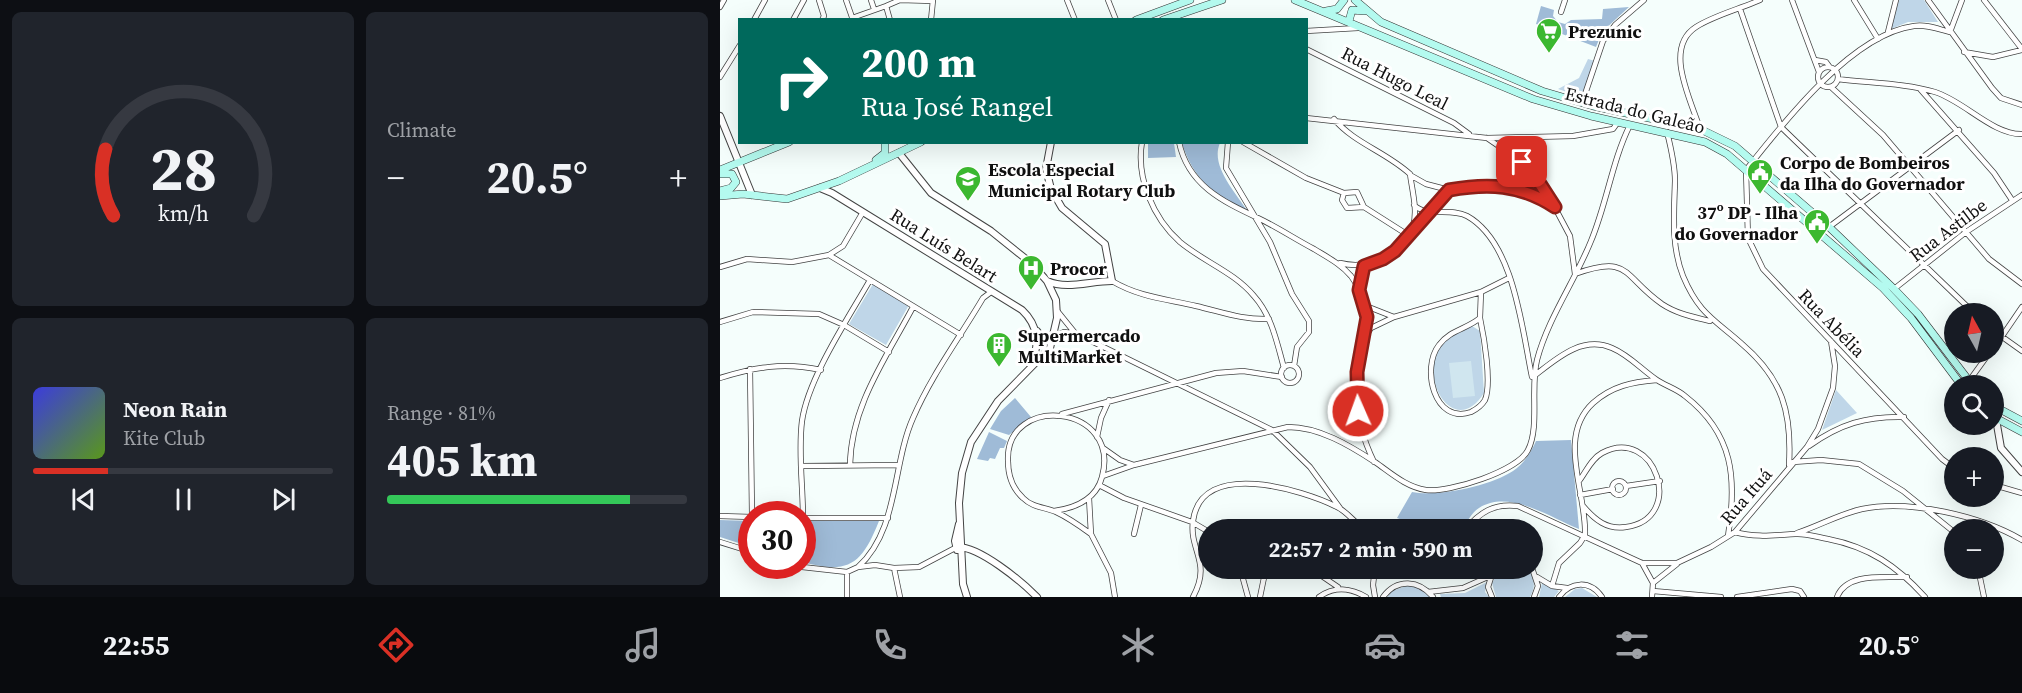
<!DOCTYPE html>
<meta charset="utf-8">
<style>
body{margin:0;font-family:"Source Serif 4",serif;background:#20242c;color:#f1f3f6;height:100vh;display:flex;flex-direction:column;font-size:22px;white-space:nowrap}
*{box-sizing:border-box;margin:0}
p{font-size:20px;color:#9ea1a6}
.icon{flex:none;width:33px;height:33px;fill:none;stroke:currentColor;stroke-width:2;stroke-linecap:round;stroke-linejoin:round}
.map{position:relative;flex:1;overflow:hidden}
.sheet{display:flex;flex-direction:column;gap:12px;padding:12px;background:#0d0f14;width:720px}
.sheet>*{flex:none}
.banner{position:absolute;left:18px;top:18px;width:570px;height:126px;border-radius:0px;box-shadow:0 6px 24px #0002;background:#00695c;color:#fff;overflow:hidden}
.needle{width:39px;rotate:352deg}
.fabs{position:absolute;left:1224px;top:303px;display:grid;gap:12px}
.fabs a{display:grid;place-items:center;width:60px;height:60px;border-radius:50%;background:#171b24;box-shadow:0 6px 24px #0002;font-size:30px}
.speed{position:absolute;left:18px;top:501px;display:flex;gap:12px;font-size:30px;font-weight:700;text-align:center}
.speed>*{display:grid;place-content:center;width:78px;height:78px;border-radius:50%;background:#171b24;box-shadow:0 6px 24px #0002;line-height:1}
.speed .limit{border:9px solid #d22;background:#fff;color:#111}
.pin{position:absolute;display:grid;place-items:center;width:51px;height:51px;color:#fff;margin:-26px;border-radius:12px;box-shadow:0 3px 9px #0006}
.me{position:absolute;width:66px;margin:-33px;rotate:358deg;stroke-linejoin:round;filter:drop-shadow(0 0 4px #0008)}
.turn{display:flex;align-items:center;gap:21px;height:126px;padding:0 24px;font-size:27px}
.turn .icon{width:78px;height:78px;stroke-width:2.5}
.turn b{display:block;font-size:42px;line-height:51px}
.big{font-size:45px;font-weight:700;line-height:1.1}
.sheet .tile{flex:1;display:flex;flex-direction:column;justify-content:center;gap:9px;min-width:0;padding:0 21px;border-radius:9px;background:#20242c}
.sheet .dial{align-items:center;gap:0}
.dial svg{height:156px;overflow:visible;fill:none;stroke:#363941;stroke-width:7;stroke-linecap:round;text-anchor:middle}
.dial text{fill:#f1f3f6;stroke:none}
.song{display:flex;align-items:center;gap:18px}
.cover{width:72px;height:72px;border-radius:9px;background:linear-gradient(135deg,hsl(240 70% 55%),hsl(90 70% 35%))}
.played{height:6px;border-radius:3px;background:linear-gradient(90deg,#d93025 25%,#363941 25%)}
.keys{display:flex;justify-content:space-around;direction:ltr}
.heat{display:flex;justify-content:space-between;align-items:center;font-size:33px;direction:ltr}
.charge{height:9px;border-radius:4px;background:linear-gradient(90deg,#34c759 81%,#363941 0)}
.sheet .tiles{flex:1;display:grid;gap:12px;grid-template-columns:repeat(2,1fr)}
.trip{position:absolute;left:478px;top:519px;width:345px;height:60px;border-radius:30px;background:#171b24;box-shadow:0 6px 24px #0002;font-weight:700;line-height:60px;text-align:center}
.menu{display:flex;height:96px;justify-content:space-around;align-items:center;background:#090b0e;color:#9ea1a6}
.menu .icon{width:42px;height:42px}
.menu .current{color:#d93025}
.menu b{font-size:27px;color:#f1f3f6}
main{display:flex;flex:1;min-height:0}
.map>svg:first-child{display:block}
.green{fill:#bfd6e8}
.forest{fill:#9fbbd7}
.pitch{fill:#d0e6ef}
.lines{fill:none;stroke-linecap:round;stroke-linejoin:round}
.minor-casing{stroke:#434343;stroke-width:6}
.tertiary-casing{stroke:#434343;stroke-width:8}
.secondary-casing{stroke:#323232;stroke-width:8}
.minor{stroke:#fff;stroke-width:4.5}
.tertiary{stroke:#fff;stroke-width:6}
.secondary{stroke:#b4faef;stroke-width:7}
.route-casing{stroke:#8d1f18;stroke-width:15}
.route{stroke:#d93025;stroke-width:10}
.labels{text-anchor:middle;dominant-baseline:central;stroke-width:6;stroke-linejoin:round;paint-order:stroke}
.poi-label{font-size:18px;font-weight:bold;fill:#101010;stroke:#fff;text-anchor:start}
.street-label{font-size:18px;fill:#101010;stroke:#fff}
</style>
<main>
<section class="sheet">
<div class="tiles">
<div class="tile dial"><svg viewBox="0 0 100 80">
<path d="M14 69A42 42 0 1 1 86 69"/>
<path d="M14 69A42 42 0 0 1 10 35" stroke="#d93025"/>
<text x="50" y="56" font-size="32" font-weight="700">28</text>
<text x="50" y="72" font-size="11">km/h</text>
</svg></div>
<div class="tile"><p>Climate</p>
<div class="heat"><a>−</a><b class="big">20.5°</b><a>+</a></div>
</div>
<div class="tile">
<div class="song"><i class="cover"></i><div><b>Neon Rain</b><p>Kite Club</p></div></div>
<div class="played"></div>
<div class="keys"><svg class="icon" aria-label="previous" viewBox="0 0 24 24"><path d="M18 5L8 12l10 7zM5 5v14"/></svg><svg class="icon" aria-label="pause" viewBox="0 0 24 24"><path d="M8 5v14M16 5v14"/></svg><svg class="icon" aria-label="next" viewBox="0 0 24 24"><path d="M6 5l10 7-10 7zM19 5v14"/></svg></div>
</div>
<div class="tile"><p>Range · 81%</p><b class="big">405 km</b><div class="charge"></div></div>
</div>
</section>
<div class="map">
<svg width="1302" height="597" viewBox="0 0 1302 597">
<rect width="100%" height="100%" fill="#f5fefc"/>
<path class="green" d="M 1179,0 L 1204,0 L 1218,22 L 1188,22 L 1171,29 Z
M 868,59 L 875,61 L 862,97 L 838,89 L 859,78 Z
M 153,284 L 189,305 L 166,345 L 129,324 Z
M 752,326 L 760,331 L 764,393 C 734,441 695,376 723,342 C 731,333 742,330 752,326 Z
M 1116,390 L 1137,413 L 1102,430 Z
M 807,568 C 815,576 816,587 810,597 L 776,597 L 772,583 L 780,569 Z
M 767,582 L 765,592 L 769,597 L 721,597 L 720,594 L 745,593 Z
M 822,583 L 839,591 L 834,597 L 819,597 Z
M 689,585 L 702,589 L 710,597 L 667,597 L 672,591 Z
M 862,588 L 877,597 L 845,597 L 855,589 Z"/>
<path class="forest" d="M 821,6 L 834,10 L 833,16 L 838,22 L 845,24 L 851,20 L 882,19 L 883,9 L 909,7 L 882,32 L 876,47 L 816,24 Z
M 428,143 L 454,143 L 456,157 L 428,158 Z
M 462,143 L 500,143 C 490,165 515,192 527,210 C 494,198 472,176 462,143 Z
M 295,398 L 311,417 L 289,435 L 270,429 L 281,411 Z
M 269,432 L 287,441 L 284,448 L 280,448 L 275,459 L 270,458 L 268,461 L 257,459 Z
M 851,440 L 859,529 C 829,517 789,489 759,508 C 751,513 747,523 741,529 L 706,529 L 677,518 L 692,492 C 719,497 770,486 793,471 C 804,464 811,452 816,441 Z
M 0,520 L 31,521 L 31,547 L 0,537 Z
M 82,521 L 159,521 C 142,564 129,575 83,562 Z"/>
<path class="pitch" d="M 751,361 L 755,396 L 733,398 L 729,363 Z"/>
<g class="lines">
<g class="minor-casing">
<path id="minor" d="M 99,0 L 104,16 L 102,20
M 126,0 L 133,20
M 151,0 L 154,9
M 347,0 L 355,20
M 388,0 L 396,20
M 1072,0 L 1099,72
M 1134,0 L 1158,39
M 1208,0 L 1272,88 L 1281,98 L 1302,105
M 1264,0 L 1302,49
M 0,7 L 4,0
M 1020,9 L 1061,127 L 1255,314
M 841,12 L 845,0
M 132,18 L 166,6
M 34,20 L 45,0
M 73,20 L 84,0
M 170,20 L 166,6 L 180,0 L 213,1
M 211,20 L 213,0
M 586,31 L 638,28
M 1168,32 L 1176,0
M 1230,32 C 1218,29 1206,24 1194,26 C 1132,34 1063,123 1026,170 L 1028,238 L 1043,269 L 1222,459 L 1234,468
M 1230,32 L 1242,0
M 586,49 L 734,123 L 749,134
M 1244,52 L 1273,57 L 1302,50
M 1095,60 L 1106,62 L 1109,66
M1098 77a10 10 0 1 1 20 0a10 10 0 1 1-20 0Z
M 0,77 L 20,45
M 1118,79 C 1149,83 1185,83 1215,92 C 1244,101 1273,135 1302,134
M 1111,87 L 1163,135 L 1269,259 L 1302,284
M 1200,89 L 1274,173 L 1292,200
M 862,103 L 883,41 L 895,25 L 924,0
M 586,118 L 767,138 L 853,136 L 893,129 L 898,122
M 614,119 C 634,143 666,152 690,174 C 692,190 698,211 693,226 C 683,256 648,270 620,263
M 980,129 C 971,100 943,48 976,27 C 995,15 1020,9 1040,0
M 947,132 C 951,148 955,165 955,181 C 954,213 951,246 963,276 C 979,314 994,319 1022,344 C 1063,379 1072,413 1069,465
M 767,138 L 802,162 L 824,187 L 850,236 L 855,274 C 911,254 902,276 942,304 C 957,314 974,317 990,321
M 422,142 C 416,178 433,218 460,242 C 484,262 514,272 534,296 C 552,316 557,343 564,368
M 459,142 C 468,185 502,201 538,218 C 557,227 575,239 594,249 C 607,257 621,264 631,276 C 660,313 635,354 636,396 C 637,419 644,441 654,462
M 508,142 L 506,168 L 550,242 L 572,294 L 589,321 L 589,332 L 577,347 L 574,366
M 523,142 L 586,178 L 624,193 L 637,192 L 644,207
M 690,175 L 706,184 L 729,190
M 624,193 L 622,200 L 627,208 L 644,207 L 688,235
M 694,205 C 707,218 730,207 747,216 C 794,242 802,329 812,377
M 694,226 L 729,190 L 753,186 L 786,186 L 823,199 L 833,206
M 1109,227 L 1239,130
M 109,255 L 241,335
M 0,267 L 27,259 L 72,262 L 109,255 L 123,246 L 143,212
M 392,281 C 419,297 446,299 476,306 C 502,312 522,320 549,319
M 1174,289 L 1246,232 L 1302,195
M 639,290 L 644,266
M 646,306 L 674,317 L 761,292 L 789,278
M 338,312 L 355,333
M 760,318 C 764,337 772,383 765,400 C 762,405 757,409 751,412 C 714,425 701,368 719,345 C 730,330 747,329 760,318 Z
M 760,318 L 761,292
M 0,322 L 33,312 L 99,314 L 124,325 L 169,352
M 1274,331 L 1302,351
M 645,337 L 651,328 L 674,317
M 332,338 L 344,332 L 357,334 L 552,430 L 590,467 L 620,508
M 1274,348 L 1302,307
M561 374a9 9 0 1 1 18 0a9 9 0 1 1-18 0Z
M 30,369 L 32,514
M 814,376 C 836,359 862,335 892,348 C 909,355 922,370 937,380 C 946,386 957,389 965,396 C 1014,434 1017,479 1008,536
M 0,378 C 36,367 63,362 101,370
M 1249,381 L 1270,352
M 342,414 L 496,373 L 523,371 L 562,377
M 377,437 L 381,418 L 389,400
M 1089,446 C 1120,424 1146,416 1184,417
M 383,448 L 400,460 L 414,465
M 1073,462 L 1101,460 L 1139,464 L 1183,491 L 1234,532
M 130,465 C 131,406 166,358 193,307
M 82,466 L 178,465
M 383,476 L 414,465 L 568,427 C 599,427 629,445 655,462 C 671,473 686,487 706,490 C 729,493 798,471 808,450 C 820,427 810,387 817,360 C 828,318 855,281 871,241 C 887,203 892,161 910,125
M 859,481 C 866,472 871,459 882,453 C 935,424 967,519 906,527 C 887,530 875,520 863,506
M892 488a7 7 0 1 1 14 0a7 7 0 1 1-14 0Z
M 379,485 L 404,498 L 472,522 L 489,532
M 1274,485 L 1302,493
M 906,486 L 940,481
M 860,495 L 893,489
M 369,498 L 371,534 L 391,573 L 395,597
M 334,511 C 355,508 376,500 382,477 C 402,404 285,393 288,461 C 288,476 292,488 303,498 C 313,508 325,507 336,512 C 349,518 360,526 371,534
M 0,516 L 32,517
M 82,518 L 168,518
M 83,518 C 83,486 78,452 82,421 C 88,378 129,317 150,280
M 523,527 L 523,530
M 659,530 L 685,522 L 700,530
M 745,530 C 760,512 774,503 798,506 L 922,563 L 957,563 L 991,547 L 1015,532 L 1087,447 L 1098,429 L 1113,388 L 1115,366 L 1111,341
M 1015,532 C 1036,538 1055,535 1075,534 C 1086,533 1097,537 1108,539 C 1149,547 1177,566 1205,597
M 1077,533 C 1099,526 1119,514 1142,509 C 1189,499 1261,516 1302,540
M 414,534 L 421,505
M 0,542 L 32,552
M 922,563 L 933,583 L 932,597
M 73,566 L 127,572 L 138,567 L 155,565 L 174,568 L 199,567 L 237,547
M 138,567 C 179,530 172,465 193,418 C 211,376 240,337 263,298 L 271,292
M 174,568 L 180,597
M 520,568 L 528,597
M 590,568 L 618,587
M 812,568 L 818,586 L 814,597
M 1258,568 L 1264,597
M 817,577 L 832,586 L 847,588
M 933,583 L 957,564
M 832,586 L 839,563 L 860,543 L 865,535 C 867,493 836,437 873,403 C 892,386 912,382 937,380
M 933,591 L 1001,597
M 708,592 L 743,588 L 770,576
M 127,597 L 127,572
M 473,597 C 492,562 469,551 473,521 C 481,458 583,490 617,507 C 628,512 635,524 646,530
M 540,597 L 546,568
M 599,597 C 614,586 631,588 646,597
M 655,597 L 653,585 L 655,568
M 663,597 C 677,578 699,580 713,597
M 772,597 L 768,587 L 774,568
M 839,597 C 851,581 870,580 882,597
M 1017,597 L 1072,589 L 1080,591 L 1084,597
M 1117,597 C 1127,572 1164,578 1187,577"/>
</g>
<g class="tertiary-casing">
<path id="tertiary" d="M 0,116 L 32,195
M 179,153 L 211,193 L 271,231 L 311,263 L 327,281 L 336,300 L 337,318 L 330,348 L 278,401 L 251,442 L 242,473 L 239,503 L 243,584 L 247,597
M 100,188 L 112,193 L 302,310 C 318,325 321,346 310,364
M 327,281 C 347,290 370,281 392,281 L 385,244 L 342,208 L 331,189 L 326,169 L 331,142
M 317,331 L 324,340 L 332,338
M 1276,419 L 1281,448 L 1302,472
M 237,547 C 259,546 301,581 317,597
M 237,550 L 235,541 L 239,524"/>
</g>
<g class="secondary-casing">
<path id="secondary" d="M 575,0 L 813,99 L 871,116 L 985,142 L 1007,154 L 1163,288 L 1191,318 L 1242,386
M 635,0 L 661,22 L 822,91 L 873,106 L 980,129 L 1015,146 L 1109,227 L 1174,289 L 1198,314 L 1253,386
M 606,11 L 617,9 L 624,0
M 416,20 L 470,0
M 443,20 L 502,0
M 629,21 L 632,10 L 644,11
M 156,160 L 165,153 L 165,142
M 0,170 L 69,142
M 0,174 L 12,174 L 16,182 L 11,188 L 0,191
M 0,196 L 23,194 L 67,199 L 119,181 L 201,142
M 1274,406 L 1302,421
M 1274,417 L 1302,432"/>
</g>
<use href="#minor" class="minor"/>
<use href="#tertiary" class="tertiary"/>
<use href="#secondary" class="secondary"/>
</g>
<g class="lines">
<g class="route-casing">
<path id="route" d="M 638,411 L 637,372 L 647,317 L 639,290 L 644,266 L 663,259 L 675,251 L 729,190 C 768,183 800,184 835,207 L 815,176 L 802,162"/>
</g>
<use href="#route" class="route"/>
</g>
<defs>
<g id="supermarket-pin" transform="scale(1.35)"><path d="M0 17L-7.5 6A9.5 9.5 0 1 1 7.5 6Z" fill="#3cb830" stroke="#fff"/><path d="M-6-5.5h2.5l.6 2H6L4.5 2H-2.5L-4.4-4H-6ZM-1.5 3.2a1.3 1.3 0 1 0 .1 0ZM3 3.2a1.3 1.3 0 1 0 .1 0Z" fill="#fff"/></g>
<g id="civic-pin" transform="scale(1.35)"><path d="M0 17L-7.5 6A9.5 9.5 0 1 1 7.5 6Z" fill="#3cb830" stroke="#fff"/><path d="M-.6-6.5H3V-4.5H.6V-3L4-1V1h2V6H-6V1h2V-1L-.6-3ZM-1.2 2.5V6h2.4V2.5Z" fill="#fff"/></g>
<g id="school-pin" transform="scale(1.35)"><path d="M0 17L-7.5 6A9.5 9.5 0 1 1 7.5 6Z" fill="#3cb830" stroke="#fff"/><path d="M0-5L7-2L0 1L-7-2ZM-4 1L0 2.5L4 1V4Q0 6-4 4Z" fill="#fff"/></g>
<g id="hospital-pin" transform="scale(1.35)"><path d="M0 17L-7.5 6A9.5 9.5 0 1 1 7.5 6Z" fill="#3cb830" stroke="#fff"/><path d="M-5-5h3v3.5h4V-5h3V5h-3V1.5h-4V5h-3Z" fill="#fff"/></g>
<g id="building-pin" transform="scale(1.35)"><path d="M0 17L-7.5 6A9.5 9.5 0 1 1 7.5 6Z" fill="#3cb830" stroke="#fff"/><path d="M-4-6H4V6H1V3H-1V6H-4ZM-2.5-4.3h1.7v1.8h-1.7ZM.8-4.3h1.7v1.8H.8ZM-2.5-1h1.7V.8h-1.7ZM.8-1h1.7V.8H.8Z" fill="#fff"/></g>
</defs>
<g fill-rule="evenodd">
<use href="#supermarket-pin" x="829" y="31"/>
<use href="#civic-pin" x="1040" y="172"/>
<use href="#school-pin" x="248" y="179"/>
<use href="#civic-pin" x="1097" y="222"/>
<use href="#hospital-pin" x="311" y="268"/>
<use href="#building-pin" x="279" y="345"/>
</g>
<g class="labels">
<g class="poi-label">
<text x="848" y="31">Prezunic</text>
<text x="1060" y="162">Corpo de Bombeiros<tspan x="1060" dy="21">da Ilha do Governador</tspan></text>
<text x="268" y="169">Escola Especial<tspan x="268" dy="21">Municipal Rotary Club</tspan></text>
<text x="1078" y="212" text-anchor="end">37º DP - Ilha<tspan x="1078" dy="21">do Governador</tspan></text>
<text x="330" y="268">Procor</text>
<text x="298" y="335">Supermercado<tspan x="298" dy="21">MultiMarket</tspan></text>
</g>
<g class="street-label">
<text transform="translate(675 78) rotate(27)">Rua Hugo Leal</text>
<text transform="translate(915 110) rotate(14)">Estrada do Galeão</text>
<text transform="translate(1228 230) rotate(-37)">Rua Astilbe</text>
<text transform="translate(224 245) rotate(32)">Rua Luís Belart</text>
<text transform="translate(1112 323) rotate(46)">Rua Abélia</text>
<text transform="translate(1026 496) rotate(-49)">Rua Ituá</text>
</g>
</g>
</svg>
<div class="fabs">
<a><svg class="needle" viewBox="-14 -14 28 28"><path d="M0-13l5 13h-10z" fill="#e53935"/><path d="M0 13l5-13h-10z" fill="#9ea1a6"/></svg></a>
<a><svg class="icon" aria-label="search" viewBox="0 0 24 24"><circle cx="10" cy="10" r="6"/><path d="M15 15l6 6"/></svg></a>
<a>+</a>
<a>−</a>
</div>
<div class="speed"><div class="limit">30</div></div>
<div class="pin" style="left:802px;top:162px;background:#d93025"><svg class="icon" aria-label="arrive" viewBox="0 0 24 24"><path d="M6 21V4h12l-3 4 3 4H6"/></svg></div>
<svg class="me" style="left:638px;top:411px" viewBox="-20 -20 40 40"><circle r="17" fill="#d93025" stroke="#fff" stroke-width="3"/><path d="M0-11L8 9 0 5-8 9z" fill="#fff"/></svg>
<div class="trip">22:57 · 2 min · 590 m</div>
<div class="banner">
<div class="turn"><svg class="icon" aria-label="right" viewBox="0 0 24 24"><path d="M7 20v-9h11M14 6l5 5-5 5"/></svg><div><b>200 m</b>Rua José Rangel</div></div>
</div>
</div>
</main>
<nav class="menu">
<b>22:55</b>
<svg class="icon current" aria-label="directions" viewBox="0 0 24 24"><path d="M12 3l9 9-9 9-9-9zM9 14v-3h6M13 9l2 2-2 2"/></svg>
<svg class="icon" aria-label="music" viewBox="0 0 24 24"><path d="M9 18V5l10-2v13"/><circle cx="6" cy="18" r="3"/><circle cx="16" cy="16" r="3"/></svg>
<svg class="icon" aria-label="phone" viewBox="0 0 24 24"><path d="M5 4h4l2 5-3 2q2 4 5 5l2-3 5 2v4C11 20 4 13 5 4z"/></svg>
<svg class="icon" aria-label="climate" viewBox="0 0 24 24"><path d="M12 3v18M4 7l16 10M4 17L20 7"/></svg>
<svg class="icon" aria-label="car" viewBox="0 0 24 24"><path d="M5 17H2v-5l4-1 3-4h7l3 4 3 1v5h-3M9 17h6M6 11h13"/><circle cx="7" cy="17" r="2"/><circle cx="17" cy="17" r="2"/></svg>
<svg class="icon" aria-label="filters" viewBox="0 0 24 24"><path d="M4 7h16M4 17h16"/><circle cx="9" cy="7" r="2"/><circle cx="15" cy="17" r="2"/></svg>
<b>20.5°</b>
</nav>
